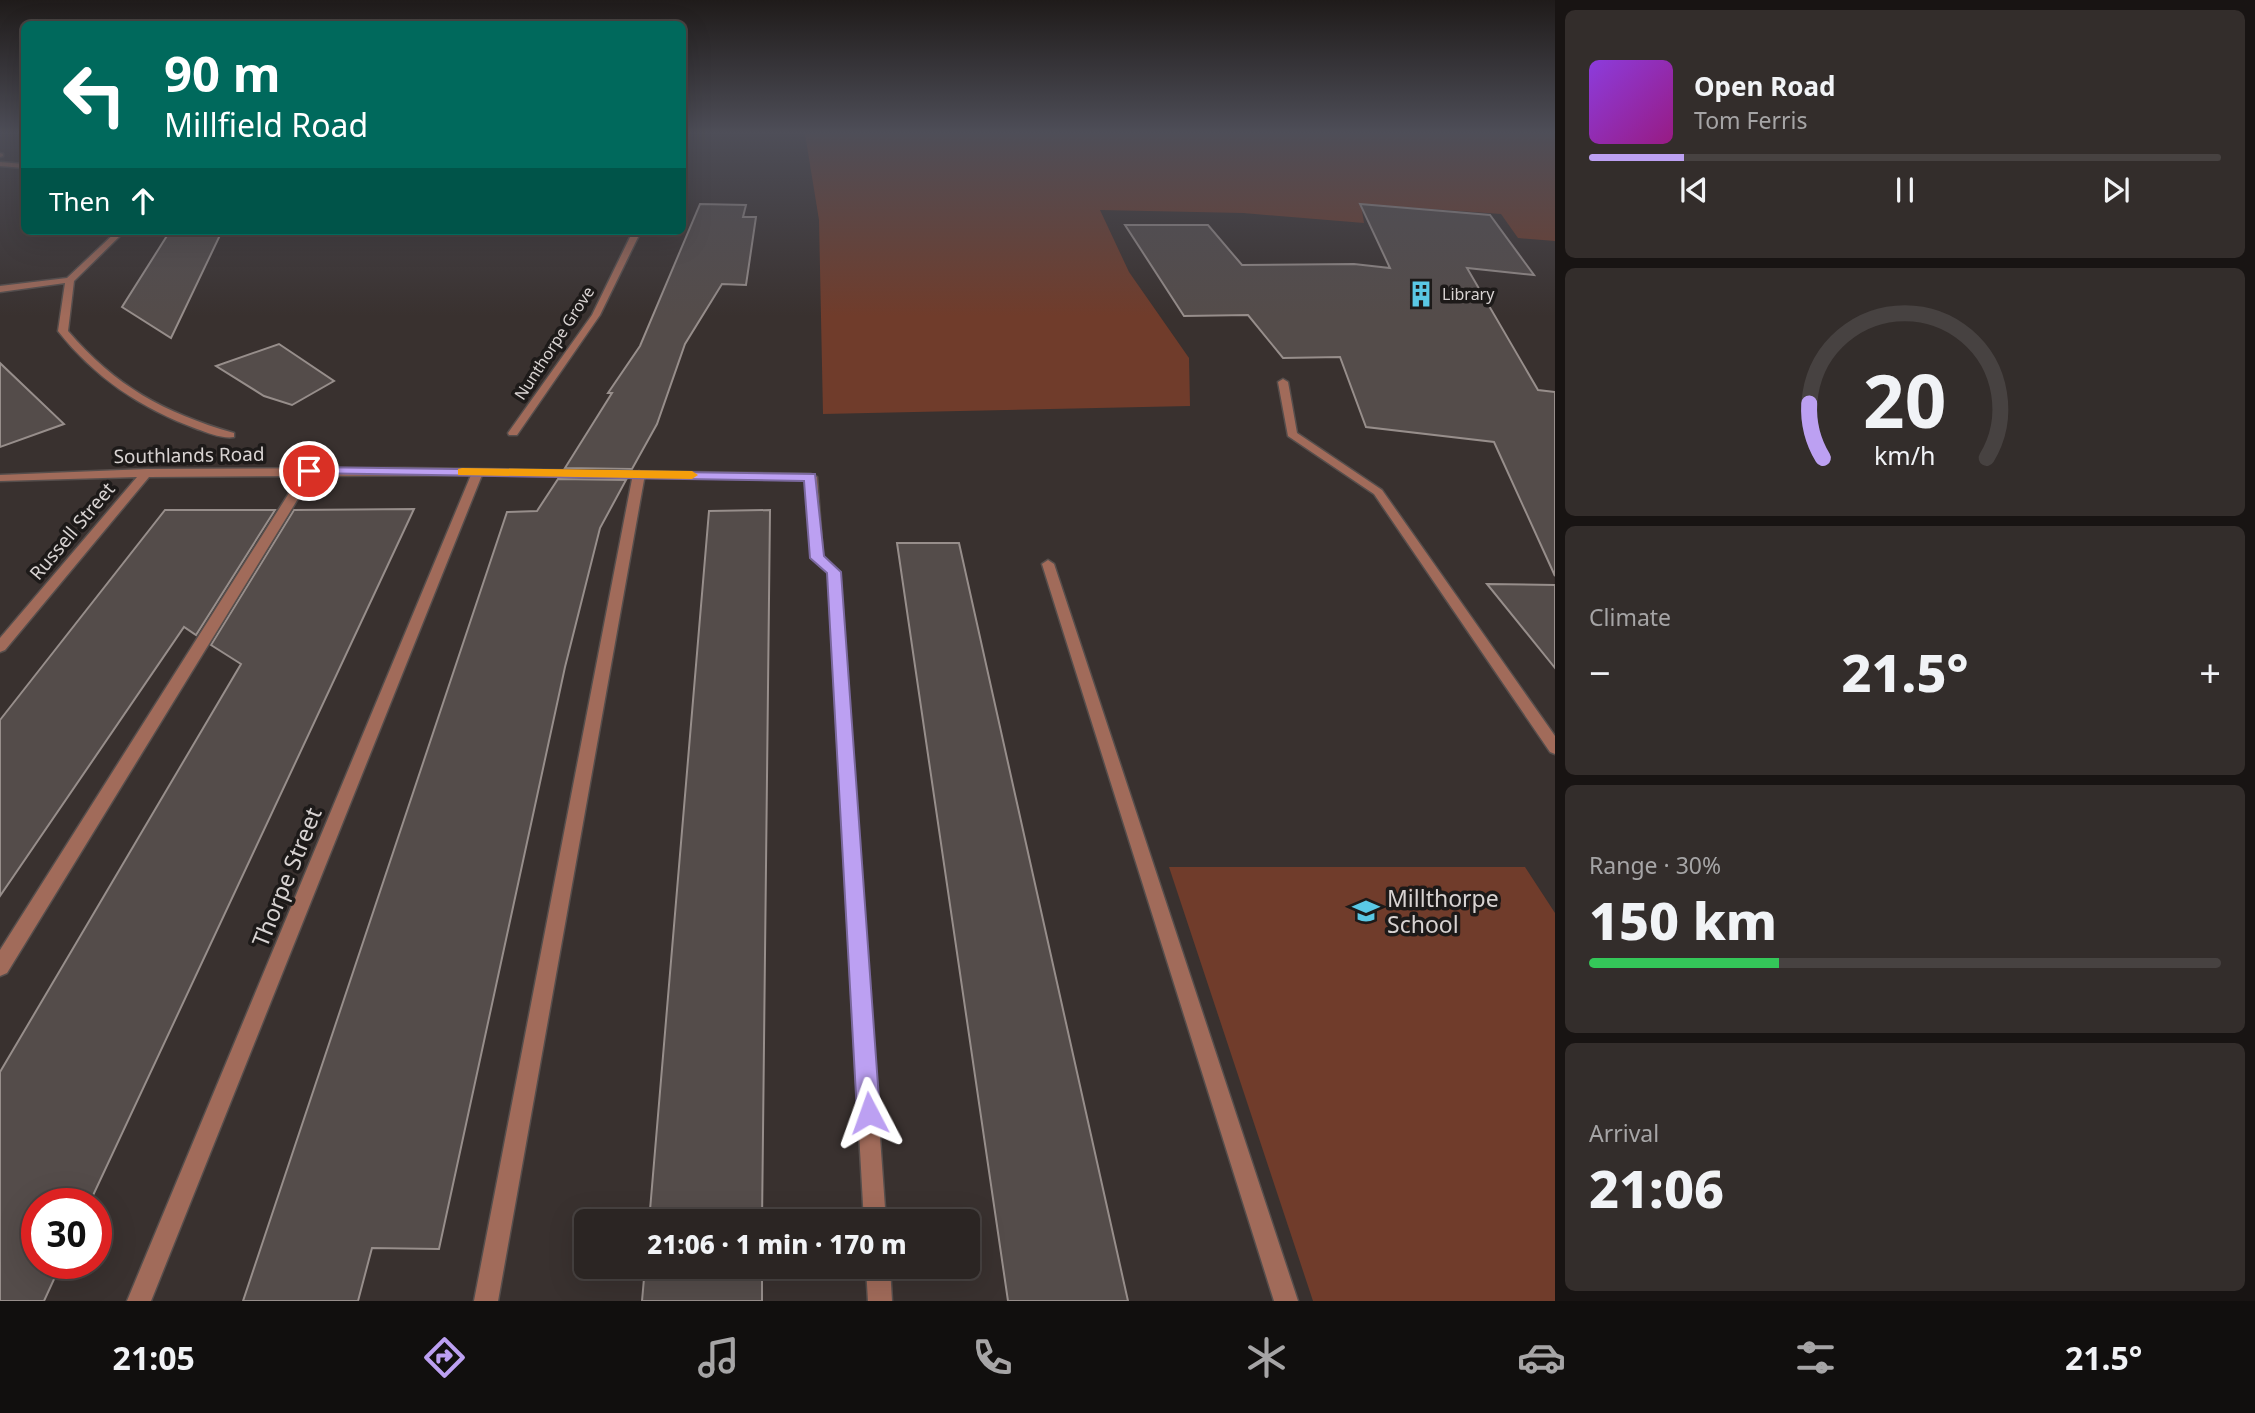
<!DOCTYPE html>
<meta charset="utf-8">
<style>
body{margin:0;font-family:"Noto Sans",sans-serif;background:#332d2b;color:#f1f3f6;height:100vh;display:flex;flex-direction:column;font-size:26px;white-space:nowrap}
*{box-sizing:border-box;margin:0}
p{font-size:23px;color:#a6a5a6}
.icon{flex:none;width:38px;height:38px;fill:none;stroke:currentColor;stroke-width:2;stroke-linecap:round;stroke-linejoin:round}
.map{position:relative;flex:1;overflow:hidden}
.details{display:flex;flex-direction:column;gap:10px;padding:10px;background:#181413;width:700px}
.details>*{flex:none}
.guide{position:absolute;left:21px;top:21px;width:665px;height:214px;border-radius:10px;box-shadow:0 7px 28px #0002,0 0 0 2px #474241;background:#00695c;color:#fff;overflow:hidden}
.speed{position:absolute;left:21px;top:1188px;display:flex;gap:14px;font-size:35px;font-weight:700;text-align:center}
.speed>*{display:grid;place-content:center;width:91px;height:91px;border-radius:50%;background:#2b2523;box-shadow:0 7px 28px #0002,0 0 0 2px #474241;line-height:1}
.speed .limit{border:10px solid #d22;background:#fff;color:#111}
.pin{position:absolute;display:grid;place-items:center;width:60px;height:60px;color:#fff;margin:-30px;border:4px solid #fff;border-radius:50%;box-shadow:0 2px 7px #0007}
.me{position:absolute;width:77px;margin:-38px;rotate:356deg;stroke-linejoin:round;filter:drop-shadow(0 0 5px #0008)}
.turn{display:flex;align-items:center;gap:24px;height:147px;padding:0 28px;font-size:32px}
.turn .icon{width:91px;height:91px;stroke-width:2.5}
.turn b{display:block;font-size:49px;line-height:60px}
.then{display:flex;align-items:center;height:66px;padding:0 28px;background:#0003;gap:14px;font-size:26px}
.big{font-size:52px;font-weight:800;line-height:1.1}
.details .widget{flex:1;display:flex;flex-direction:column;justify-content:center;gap:10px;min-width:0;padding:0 24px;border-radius:10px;background:#332d2b}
.details .dial{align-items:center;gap:0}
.dial svg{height:182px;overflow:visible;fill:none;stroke:#474241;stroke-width:7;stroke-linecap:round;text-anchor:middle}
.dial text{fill:#f1f3f6;stroke:none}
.song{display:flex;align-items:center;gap:21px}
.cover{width:84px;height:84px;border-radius:10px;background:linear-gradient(135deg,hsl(270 70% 55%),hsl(310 70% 35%))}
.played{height:7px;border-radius:4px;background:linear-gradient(90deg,#bca0f2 15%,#474241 15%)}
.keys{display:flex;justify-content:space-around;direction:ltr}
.heat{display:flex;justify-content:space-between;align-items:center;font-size:38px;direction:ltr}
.charge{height:10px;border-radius:5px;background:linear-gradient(90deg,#34c759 30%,#474241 0)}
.trip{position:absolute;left:574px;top:1209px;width:406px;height:70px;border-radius:10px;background:#2b2523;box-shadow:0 7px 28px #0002,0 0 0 2px #474241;font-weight:800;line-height:70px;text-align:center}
.tabs{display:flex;height:112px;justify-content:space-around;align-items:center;background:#110f0e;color:#a6a5a6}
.tabs .icon{width:49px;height:49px}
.tabs .current{color:#bca0f2}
.tabs b{font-size:32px;color:#f1f3f6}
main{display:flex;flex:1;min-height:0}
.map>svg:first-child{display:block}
.green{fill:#703c2b}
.building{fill:#544c4a;stroke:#978e8b;stroke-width:2}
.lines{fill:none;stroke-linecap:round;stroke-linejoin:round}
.lane-casing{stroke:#564e4c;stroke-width:3}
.street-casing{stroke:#564e4c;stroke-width:3}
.lane{fill:#a16b5a;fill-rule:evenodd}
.street{fill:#a16b5a;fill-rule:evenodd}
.route{fill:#bca0f2;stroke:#7a689d;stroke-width:2}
.slow{fill:#f59e0b}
.labels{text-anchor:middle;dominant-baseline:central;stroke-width:7;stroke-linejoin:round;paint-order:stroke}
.far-poi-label{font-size:16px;fill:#d8d3d2;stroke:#1d1a19;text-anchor:start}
.far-street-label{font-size:16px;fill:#d8d3d2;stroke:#1d1a19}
.street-label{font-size:19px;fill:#d8d3d2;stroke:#1d1a19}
.near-street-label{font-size:23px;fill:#d8d3d2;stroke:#1d1a19}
.near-poi-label{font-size:23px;fill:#d8d3d2;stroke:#1d1a19;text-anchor:start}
</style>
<main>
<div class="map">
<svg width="1555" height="1301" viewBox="0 0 1555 1301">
<rect width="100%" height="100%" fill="#39312f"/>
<path class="green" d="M 805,134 L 1555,134 L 1555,241 L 1518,238 L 1501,214 L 1361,204 L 1364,223 L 1243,213 L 1100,210 L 1129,272 L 1189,358 L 1190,406 L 823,414 L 819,220 Z
M 1169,867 L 1525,867 L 1555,913 L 1555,1301 L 1313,1301 Z"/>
<path class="building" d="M 700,204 L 746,205 L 743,217 L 756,217 L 746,285 L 722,284 L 685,344 L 657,424 L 632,469 L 565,468 L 612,393 L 608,393 L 640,346 Z
M 1360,204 L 1490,215 L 1534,275 L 1467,268 L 1538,390 L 1555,392 L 1555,576 L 1494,442 L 1366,427 L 1340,357 L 1283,358 L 1248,315 L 1184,316 L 1125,225 L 1208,225 L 1242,265 L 1354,264 L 1390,268 Z
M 170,231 L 222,231 L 171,338 L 122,307 Z
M 279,344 L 334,381 L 292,405 L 264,396 L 216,366 Z
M 0,363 L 64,424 L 0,447 Z
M 558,479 L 626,480 L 600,528 L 565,667 L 439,1249 L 372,1248 L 358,1301 L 243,1301 L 507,512 L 537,511 Z
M 414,509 L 89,1204 L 37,1204 L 37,1264 L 61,1264 L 44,1301 L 0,1301 L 0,1072 L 241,664 L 211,645 L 294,510 Z
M 165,510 L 275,510 L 196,635 L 184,627 L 0,896 L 0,720 Z
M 770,510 L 762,1222 L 649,1222 L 709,511 Z
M 897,543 L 959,543 L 1128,1301 L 1008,1301 Z
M 1487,584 L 1555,585 L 1555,668 Z
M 645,1267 L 762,1267 L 762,1301 L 642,1301 Z"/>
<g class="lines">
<g class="lane-casing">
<path id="lane" d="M 0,153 L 3,154 L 3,156 L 0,157 Z
M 1283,379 L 1288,382 L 1297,433 L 1382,490 L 1555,736 L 1555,754 L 1550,752 L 1374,494 L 1288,436 L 1278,382 Z
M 309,468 L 315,471 L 7,973 L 0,976 L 0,950 L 303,471 Z
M 639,471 L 645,474 L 498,1301 L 474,1301 L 633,474 Z
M 1048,560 L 1054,564 L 1298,1301 L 1274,1301 L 1042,564 Z"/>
</g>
<g class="street-casing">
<path id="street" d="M 0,162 L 24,164 L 24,168 L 0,166 Z
M 117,231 L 125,231 L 74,281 L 68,331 C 115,386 164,413 234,433 L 234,437 C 223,439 208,433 197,429 C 142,409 95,378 58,331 L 65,283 L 0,292 L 0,286 L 67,278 Z
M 633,231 L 641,231 L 600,315 L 517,435 L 509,435 L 508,433 L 592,315 Z
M 405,468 L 811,474 L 817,477 L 823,557 L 840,572 L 886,1222 L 864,1222 L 828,573 L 811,558 L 806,480 L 482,475 L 151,1301 L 127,1301 L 471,475 L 149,477 L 5,650 L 0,652 L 0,638 L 137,477 L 0,481 L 0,475 L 147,469 Z
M 866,1267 L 890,1267 L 892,1301 L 868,1301 Z"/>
</g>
<use href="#lane" class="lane"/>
<use href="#street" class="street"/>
</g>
<linearGradient id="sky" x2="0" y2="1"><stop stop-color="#1f1b1a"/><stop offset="0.42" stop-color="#4e4e58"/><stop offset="1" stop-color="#4e4e58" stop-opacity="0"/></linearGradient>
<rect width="1555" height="316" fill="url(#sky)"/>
<path class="route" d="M 309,467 L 815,474 L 824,556 L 841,572 L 880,1113 L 877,1122 L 869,1125 L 860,1122 L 857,1113 L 827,573 L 810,558 L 804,481 L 305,473 L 305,468 Z"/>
<path class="slow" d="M 462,468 L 692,471 L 698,475 L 692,479 L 458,475 L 458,469 Z"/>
<defs>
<g id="building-bare" transform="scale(2.1)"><path d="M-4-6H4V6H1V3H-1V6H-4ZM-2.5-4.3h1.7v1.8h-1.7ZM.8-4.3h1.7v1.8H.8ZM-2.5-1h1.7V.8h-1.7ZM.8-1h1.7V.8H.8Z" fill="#5ac8e5" stroke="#1d1a19" stroke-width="2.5" paint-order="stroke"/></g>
<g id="school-bare" transform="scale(2.1)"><path d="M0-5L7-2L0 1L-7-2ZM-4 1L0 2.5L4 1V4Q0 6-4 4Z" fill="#5ac8e5" stroke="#1d1a19" stroke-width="2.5" paint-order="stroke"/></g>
</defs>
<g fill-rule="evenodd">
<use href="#building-bare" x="1421" y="294"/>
<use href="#school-bare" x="1366" y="911"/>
</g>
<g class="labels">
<g class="far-poi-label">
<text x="1442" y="294">Library</text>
</g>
<g class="far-street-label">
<text transform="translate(554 343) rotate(-57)">Nunthorpe Grove</text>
</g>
<g class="street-label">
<text transform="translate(189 455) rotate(-1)">Southlands Road</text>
<text transform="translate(72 531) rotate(-50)">Russell Street</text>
</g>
<g class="near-street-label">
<text transform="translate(286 877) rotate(-68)">Thorpe Street</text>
</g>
<g class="near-poi-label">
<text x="1387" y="898">Millthorpe<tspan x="1387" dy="26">School</tspan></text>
</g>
</g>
</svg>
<div class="speed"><div class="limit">30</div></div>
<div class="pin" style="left:309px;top:471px;background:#d93025"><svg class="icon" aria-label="arrive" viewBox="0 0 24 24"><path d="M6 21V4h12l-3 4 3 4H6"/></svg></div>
<svg class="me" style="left:869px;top:1113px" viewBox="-20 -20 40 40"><path d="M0-17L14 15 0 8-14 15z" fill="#bca0f2" stroke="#fff" stroke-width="4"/></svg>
<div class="trip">21:06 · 1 min · 170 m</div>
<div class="guide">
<div class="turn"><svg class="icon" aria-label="left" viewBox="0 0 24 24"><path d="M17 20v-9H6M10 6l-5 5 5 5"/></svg><div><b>90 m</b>Millfield Road</div></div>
<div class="then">Then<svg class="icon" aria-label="ahead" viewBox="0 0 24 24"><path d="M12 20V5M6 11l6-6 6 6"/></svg></div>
</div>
</div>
<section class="details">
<div class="widget">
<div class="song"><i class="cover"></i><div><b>Open Road</b><p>Tom Ferris</p></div></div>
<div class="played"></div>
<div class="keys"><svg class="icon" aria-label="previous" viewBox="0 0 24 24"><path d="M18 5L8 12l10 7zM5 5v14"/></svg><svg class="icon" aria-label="pause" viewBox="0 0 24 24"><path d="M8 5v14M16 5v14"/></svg><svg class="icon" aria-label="next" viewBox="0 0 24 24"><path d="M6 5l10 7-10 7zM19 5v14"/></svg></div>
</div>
<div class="widget dial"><svg viewBox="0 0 100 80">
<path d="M14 69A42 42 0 1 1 86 69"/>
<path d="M14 69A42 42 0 0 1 8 45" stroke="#bca0f2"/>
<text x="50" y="56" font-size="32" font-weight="700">20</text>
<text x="50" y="72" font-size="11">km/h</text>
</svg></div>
<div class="widget"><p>Climate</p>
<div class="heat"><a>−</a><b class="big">21.5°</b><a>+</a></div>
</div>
<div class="widget"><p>Range · 30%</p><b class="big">150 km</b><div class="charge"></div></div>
<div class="widget"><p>Arrival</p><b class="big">21:06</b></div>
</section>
</main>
<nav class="tabs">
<b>21:05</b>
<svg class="icon current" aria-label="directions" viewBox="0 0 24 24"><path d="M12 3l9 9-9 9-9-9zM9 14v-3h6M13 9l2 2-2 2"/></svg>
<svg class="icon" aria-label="music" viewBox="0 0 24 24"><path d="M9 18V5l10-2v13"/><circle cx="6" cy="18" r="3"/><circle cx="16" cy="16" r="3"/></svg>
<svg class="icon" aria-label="phone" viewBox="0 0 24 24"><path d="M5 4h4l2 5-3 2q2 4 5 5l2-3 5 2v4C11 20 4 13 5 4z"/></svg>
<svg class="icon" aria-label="climate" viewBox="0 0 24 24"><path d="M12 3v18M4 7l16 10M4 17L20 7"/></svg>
<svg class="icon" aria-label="car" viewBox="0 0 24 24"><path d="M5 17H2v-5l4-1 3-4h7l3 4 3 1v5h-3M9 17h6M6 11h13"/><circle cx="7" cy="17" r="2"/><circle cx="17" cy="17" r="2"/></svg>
<svg class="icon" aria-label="filters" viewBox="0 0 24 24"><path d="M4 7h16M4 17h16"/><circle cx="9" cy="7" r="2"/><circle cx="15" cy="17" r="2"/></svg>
<b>21.5°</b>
</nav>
